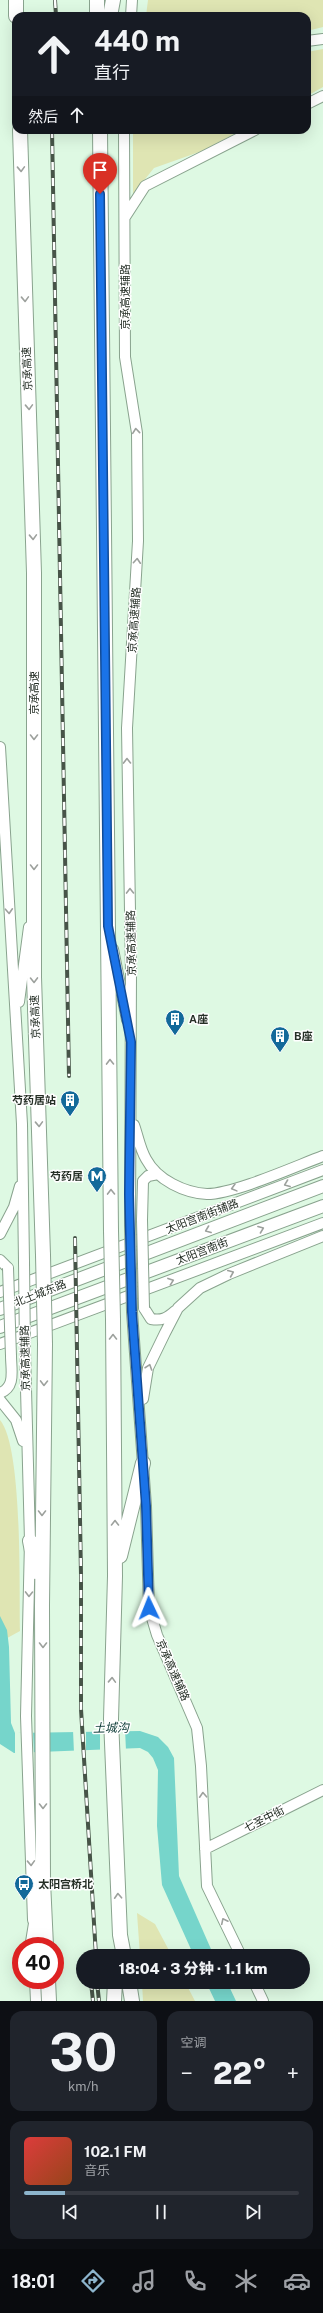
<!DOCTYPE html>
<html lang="zh">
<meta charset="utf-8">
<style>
body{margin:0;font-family:"Public Sans","Noto Sans SC",sans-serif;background:#20242c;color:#f1f3f6;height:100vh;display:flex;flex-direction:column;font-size:15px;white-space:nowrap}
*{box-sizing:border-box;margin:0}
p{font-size:13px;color:#9ea1a6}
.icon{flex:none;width:22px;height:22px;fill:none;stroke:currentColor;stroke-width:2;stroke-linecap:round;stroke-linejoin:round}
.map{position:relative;height:2001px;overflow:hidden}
.drawer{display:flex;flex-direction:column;gap:10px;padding:10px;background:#0d0f14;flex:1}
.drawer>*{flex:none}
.hud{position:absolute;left:12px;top:12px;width:299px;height:122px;border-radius:12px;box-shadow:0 4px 16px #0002;background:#171b24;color:#f1f3f6;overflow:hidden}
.speed{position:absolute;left:12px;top:1937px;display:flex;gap:8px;font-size:20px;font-weight:700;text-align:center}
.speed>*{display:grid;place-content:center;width:52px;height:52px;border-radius:50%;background:#171b24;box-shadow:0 4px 16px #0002;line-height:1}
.speed .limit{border:6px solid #d22;background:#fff;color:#111}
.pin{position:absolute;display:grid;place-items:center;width:34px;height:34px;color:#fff;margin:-41px -17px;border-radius:50% 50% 50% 0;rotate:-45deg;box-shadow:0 0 4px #0007}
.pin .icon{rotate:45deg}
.me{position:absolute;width:44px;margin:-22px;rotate:358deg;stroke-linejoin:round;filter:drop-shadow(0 0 3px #0008)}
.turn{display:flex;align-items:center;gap:14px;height:84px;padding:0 16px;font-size:18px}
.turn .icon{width:52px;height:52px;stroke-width:2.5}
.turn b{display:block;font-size:28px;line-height:34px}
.then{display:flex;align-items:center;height:38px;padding:0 16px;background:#0003;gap:8px;font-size:15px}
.big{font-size:30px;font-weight:800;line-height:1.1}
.drawer .widget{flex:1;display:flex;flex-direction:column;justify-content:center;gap:6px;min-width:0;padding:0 14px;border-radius:12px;background:#20242c}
.drawer .dial{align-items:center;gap:0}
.dial b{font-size:52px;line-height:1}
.song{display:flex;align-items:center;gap:12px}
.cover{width:48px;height:48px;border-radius:6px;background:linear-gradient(135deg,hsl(0 70% 55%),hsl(20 70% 35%))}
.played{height:4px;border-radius:2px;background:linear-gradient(90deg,#8db5cd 15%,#363941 15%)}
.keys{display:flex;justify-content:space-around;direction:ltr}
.heat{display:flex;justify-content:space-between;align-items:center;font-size:22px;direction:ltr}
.drawer .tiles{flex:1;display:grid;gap:10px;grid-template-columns:1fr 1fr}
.widget:last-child{grid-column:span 2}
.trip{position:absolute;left:76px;top:1949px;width:234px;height:40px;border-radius:20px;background:#171b24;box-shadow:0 4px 16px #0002;font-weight:800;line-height:40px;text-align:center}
.tab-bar{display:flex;height:64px;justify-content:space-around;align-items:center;background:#090b0e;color:#9ea1a6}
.tab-bar .icon{width:28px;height:28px}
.tab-bar .active{color:#8db5cd}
.tab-bar b{font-size:18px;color:#f1f3f6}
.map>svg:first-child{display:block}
.green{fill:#dfe5b3}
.water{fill:#76d5cb}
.pier{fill:#def9e3}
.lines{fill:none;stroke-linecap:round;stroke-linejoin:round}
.minor-casing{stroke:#89a38e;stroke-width:12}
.major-casing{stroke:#89a38e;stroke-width:14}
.highway-casing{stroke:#89a38e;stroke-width:16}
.minor{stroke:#fff;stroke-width:10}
.major{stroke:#fff;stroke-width:12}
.highway{stroke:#fff;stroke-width:14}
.rail-casing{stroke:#475448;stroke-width:4}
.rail{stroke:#fff;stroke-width:2.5;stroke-dasharray:8;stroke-linecap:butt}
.minor-bridge-casing{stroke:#89a38e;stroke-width:12;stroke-linecap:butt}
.highway-bridge-casing{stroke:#89a38e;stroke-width:16;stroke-linecap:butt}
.minor-bridge{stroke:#fff;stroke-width:10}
.highway-bridge{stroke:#fff;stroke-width:14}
.oneway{stroke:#9da19d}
.route-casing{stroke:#114b97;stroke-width:10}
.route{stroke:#1a73e8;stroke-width:7}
.labels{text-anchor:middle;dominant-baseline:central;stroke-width:3;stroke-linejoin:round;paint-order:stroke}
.street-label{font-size:11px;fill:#252f26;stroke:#fff}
.poi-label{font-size:11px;font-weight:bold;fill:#252f26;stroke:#fff;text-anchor:start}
.water-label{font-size:12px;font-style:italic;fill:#0f3c38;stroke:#fff}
</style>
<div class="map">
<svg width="323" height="2001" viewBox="0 0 323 2001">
<rect width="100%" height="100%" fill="#def9e3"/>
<path class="green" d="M 148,0 L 323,0 L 323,27 L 307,31 L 307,16 L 146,16 Z
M 323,49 L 323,87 L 307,96 L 307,52 Z
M 133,130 L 242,130 L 202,151 L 154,168 L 133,194 Z
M 0,1420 C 23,1447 19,1590 20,1631 L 0,1642 Z
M 137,1913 L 155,1924 L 172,1956 L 140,1956 Z
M 142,1982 L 185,1982 L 195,2001 L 143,2001 Z"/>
<path class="water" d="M 0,1616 L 7,1630 L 9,1647 L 11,1723 L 15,1733 L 140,1731 L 158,1737 L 168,1747 L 174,1758 L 179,1876 L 214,1956 L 194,1956 L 162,1885 L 157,1826 L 158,1770 L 153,1758 L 148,1752 L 140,1748 L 14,1753 L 0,1744 Z
M 206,1982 L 227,1982 L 236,2001 L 215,2001 Z"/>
<path class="pier" d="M 15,1729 L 19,1733 L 33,1732 L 34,1755 L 15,1755 Z
M 125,1729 L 126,1751 L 100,1751 L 100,1730 Z
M 73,1730 L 86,1730 L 86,1752 L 74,1753 Z"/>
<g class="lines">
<g class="minor-casing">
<path id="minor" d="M 131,16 L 132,0
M 307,41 L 323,39
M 307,104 L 323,96
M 124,130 L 125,357 L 137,433 L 138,541 L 127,728 L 131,972 L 130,1224
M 125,217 L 145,186 L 255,130
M 0,747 L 22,1124 L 24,1262
M 113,949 L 127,1020
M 19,1002 L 29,927
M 134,1125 C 138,1136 140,1149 146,1159 C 157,1180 185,1193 207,1194 C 234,1194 296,1166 323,1156
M 142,1220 L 143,1181 L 148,1176 L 158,1174
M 0,1234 L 14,1207 L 20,1186
M 0,1260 L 8,1268
M 0,1292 L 323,1170
M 144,1308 L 151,1319 C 162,1321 167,1318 175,1311
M 132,1312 L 146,1506 L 149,1608 L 157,1635 L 197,1728 L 201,1766 L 207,1886 L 241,1956
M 0,1344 L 323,1223
M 25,1351 L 30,1541 L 26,1716 L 33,1920
M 0,1393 C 16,1387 11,1370 11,1356
M 143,1399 L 148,1368 L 165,1333 L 178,1308 L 200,1288 L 229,1274 L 323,1236
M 0,1400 L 16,1420 L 23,1441
M 205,1849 L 323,1790
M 35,1980 L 36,2001
M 254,1982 L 263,2001"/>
</g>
<g class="major-casing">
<path id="major" d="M 0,1309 L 323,1186
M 0,1327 L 323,1206"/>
</g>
<g class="highway-casing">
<path id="highway" d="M 16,0 L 16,16
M 97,0 L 97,16
M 110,16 L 113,0
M 20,130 L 34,573 L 34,977 L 43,1255
M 100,130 L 111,1231
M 113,1319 L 115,1576 L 111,1719 L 120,1935 L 124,1956
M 45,1344 L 42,1606 L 43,1881 L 46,1946
M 30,1541 L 36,1572
M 120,1556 L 143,1463
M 33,1942 L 38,1911
M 48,1980 L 49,2001
M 129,1982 L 132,2001
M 114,2001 L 115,1982"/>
</g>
<use href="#minor" class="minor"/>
<use href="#major" class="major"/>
<use href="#highway" class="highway"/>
<g class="rail-casing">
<path id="rail" d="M 55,0 L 56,16
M 52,130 L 69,1076
M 75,1238 L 81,1575 L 81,1709 L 96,1956
M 91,1982 L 93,2001
M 97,1982 L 99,2001"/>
</g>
<use href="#rail" class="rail"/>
<g class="minor-bridge-casing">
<path id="minor-bridge" d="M 142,1220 L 144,1308
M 130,1224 L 132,1312
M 24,1262 L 25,1351
M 8,1268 L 11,1356"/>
</g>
<g class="highway-bridge-casing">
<path id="highway-bridge" d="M 111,1231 L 113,1319
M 43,1255 L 45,1344"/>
</g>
<use href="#minor-bridge" class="minor-bridge"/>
<use href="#highway-bridge" class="highway-bridge"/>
</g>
<defs><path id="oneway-chevron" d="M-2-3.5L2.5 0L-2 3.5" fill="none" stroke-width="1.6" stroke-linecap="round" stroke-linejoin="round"/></defs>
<g class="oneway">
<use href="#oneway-chevron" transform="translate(21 169) rotate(88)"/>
<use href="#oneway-chevron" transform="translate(25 299) rotate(88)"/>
<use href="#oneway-chevron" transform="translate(29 407) rotate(88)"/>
<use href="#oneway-chevron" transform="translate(136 431) rotate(-96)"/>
<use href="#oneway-chevron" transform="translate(33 537) rotate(88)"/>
<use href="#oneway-chevron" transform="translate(137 561) rotate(-86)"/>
<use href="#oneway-chevron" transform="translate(34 737) rotate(90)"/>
<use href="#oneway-chevron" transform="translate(127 761) rotate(-91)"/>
<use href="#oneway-chevron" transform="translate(34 867) rotate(90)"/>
<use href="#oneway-chevron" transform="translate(130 891) rotate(-91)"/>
<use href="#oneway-chevron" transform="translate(9 911) rotate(87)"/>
<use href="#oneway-chevron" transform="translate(34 980) rotate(89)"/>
<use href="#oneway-chevron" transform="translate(110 1062) rotate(-91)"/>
<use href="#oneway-chevron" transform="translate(39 1124) rotate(88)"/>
<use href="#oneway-chevron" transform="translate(287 1184) rotate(159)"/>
<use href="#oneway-chevron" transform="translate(234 1188) rotate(165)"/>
<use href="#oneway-chevron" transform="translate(111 1192) rotate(-91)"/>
<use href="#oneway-chevron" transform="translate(261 1229) rotate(-21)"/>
<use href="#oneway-chevron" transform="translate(208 1230) rotate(159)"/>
<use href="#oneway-chevron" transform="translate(231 1273) rotate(-23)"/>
<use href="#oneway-chevron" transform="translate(171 1281) rotate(-20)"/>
<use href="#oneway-chevron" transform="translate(113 1337) rotate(-90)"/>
<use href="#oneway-chevron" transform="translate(149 1367) rotate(-71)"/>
<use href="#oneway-chevron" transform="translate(44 1383) rotate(91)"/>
<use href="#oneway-chevron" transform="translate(42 1513) rotate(90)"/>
<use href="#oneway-chevron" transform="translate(115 1523) rotate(-90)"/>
<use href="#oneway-chevron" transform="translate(29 1594) rotate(91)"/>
<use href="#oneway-chevron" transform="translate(43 1645) rotate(90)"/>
<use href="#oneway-chevron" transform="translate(112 1680) rotate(-88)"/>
<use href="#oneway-chevron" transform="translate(203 1795) rotate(-93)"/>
<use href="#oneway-chevron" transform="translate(43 1806) rotate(90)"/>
<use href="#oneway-chevron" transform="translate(31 1863) rotate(88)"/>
<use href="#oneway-chevron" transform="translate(118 1896) rotate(-93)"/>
<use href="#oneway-chevron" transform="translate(224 1921) rotate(-116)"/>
</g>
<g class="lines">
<g class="route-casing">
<path id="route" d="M 100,194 L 108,926 L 131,1042 L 129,1194 L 132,1312 L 146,1506 L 149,1608"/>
</g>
<use href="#route" class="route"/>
</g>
<defs>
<g id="building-pin" transform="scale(1)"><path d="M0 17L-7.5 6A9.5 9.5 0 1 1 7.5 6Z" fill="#13699a" stroke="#fff"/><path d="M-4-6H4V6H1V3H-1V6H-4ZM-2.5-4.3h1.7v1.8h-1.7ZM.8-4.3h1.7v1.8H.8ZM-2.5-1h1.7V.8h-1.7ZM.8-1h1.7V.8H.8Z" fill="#fff"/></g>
<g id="metro-pin" transform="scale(1)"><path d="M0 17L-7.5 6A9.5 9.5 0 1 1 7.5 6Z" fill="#13699a" stroke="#fff"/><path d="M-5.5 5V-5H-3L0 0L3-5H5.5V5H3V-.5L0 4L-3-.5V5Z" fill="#fff"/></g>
<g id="bus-pin" transform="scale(1)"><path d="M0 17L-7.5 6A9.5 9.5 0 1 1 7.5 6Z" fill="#13699a" stroke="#fff"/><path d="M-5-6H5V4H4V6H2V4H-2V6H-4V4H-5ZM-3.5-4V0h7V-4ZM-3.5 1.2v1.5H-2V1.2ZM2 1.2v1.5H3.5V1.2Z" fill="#fff"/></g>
</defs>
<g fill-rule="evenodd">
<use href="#building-pin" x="175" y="1019"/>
<use href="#building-pin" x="280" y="1036"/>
<use href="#building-pin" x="70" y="1100"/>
<use href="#metro-pin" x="97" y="1176"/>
<use href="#bus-pin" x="24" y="1884"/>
</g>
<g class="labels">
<g class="street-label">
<text transform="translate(125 297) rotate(-90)">京承高速辅路</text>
<text transform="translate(27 369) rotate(-92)">京承高速</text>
<text transform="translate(134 620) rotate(-86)">京承高速辅路</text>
<text transform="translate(34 693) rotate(-90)">京承高速</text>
<text transform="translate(131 943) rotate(-91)">京承高速辅路</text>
<text transform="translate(35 1017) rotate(-92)">京承高速</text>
<text transform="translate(202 1216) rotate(-21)">太阳宫南街辅路</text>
<text transform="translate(202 1251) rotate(-21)">太阳宫南街</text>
<text transform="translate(40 1293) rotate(-21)">北土城东路</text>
<text transform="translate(25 1358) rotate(-91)">京承高速辅路</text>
<text transform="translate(173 1670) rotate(66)">京承高速辅路</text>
<text transform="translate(264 1819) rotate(-27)">七圣中街</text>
</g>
<g class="poi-label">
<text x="189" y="1019">A座</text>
<text x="294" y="1036">B座</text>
<text x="56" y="1100" text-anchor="end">芍药居站</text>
<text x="83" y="1176" text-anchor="end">芍药居</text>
<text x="38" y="1884">太阳宫桥北</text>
</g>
<g class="water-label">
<text transform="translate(111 1728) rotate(-1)">土城沟</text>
</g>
</g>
</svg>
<div class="speed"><div class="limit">40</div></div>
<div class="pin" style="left:100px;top:194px;background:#d93025"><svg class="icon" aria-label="arrive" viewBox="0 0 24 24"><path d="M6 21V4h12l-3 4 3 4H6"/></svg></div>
<svg class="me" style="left:149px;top:1608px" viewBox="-20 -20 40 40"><path d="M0-17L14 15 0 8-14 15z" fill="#1a73e8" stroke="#fff" stroke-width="4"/></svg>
<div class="trip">18:04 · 3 分钟 · 1.1 km</div>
<div class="hud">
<div class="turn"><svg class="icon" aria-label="ahead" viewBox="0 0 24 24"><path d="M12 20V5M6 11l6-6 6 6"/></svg><div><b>440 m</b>直行</div></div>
<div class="then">然后<svg class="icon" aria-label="ahead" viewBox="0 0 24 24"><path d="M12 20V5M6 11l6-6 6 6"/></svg></div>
</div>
</div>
<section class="drawer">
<div class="tiles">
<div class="widget dial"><b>30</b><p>km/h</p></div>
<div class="widget"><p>空调</p>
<div class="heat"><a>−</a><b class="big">22°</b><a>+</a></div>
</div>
<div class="widget">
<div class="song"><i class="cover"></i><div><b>102.1 FM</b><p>音乐</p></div></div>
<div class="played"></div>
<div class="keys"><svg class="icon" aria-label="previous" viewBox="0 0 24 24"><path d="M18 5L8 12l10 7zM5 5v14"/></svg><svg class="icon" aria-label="pause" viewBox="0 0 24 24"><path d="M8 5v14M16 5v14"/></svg><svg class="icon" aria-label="next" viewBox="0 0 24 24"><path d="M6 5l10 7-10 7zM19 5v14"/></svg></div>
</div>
</div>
</section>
<nav class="tab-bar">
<b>18:01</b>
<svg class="icon active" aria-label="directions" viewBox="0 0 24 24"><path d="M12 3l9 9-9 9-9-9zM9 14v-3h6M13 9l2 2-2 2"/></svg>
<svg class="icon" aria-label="music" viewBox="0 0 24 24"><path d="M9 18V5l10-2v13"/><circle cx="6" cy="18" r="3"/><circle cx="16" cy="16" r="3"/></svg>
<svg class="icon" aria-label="phone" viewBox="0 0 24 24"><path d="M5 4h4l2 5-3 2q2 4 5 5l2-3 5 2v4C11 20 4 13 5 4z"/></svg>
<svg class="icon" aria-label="climate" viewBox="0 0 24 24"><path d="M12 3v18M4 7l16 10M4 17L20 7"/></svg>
<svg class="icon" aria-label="car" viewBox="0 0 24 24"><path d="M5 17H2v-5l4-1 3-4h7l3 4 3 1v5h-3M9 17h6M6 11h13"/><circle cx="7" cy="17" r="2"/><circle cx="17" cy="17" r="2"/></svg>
</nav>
